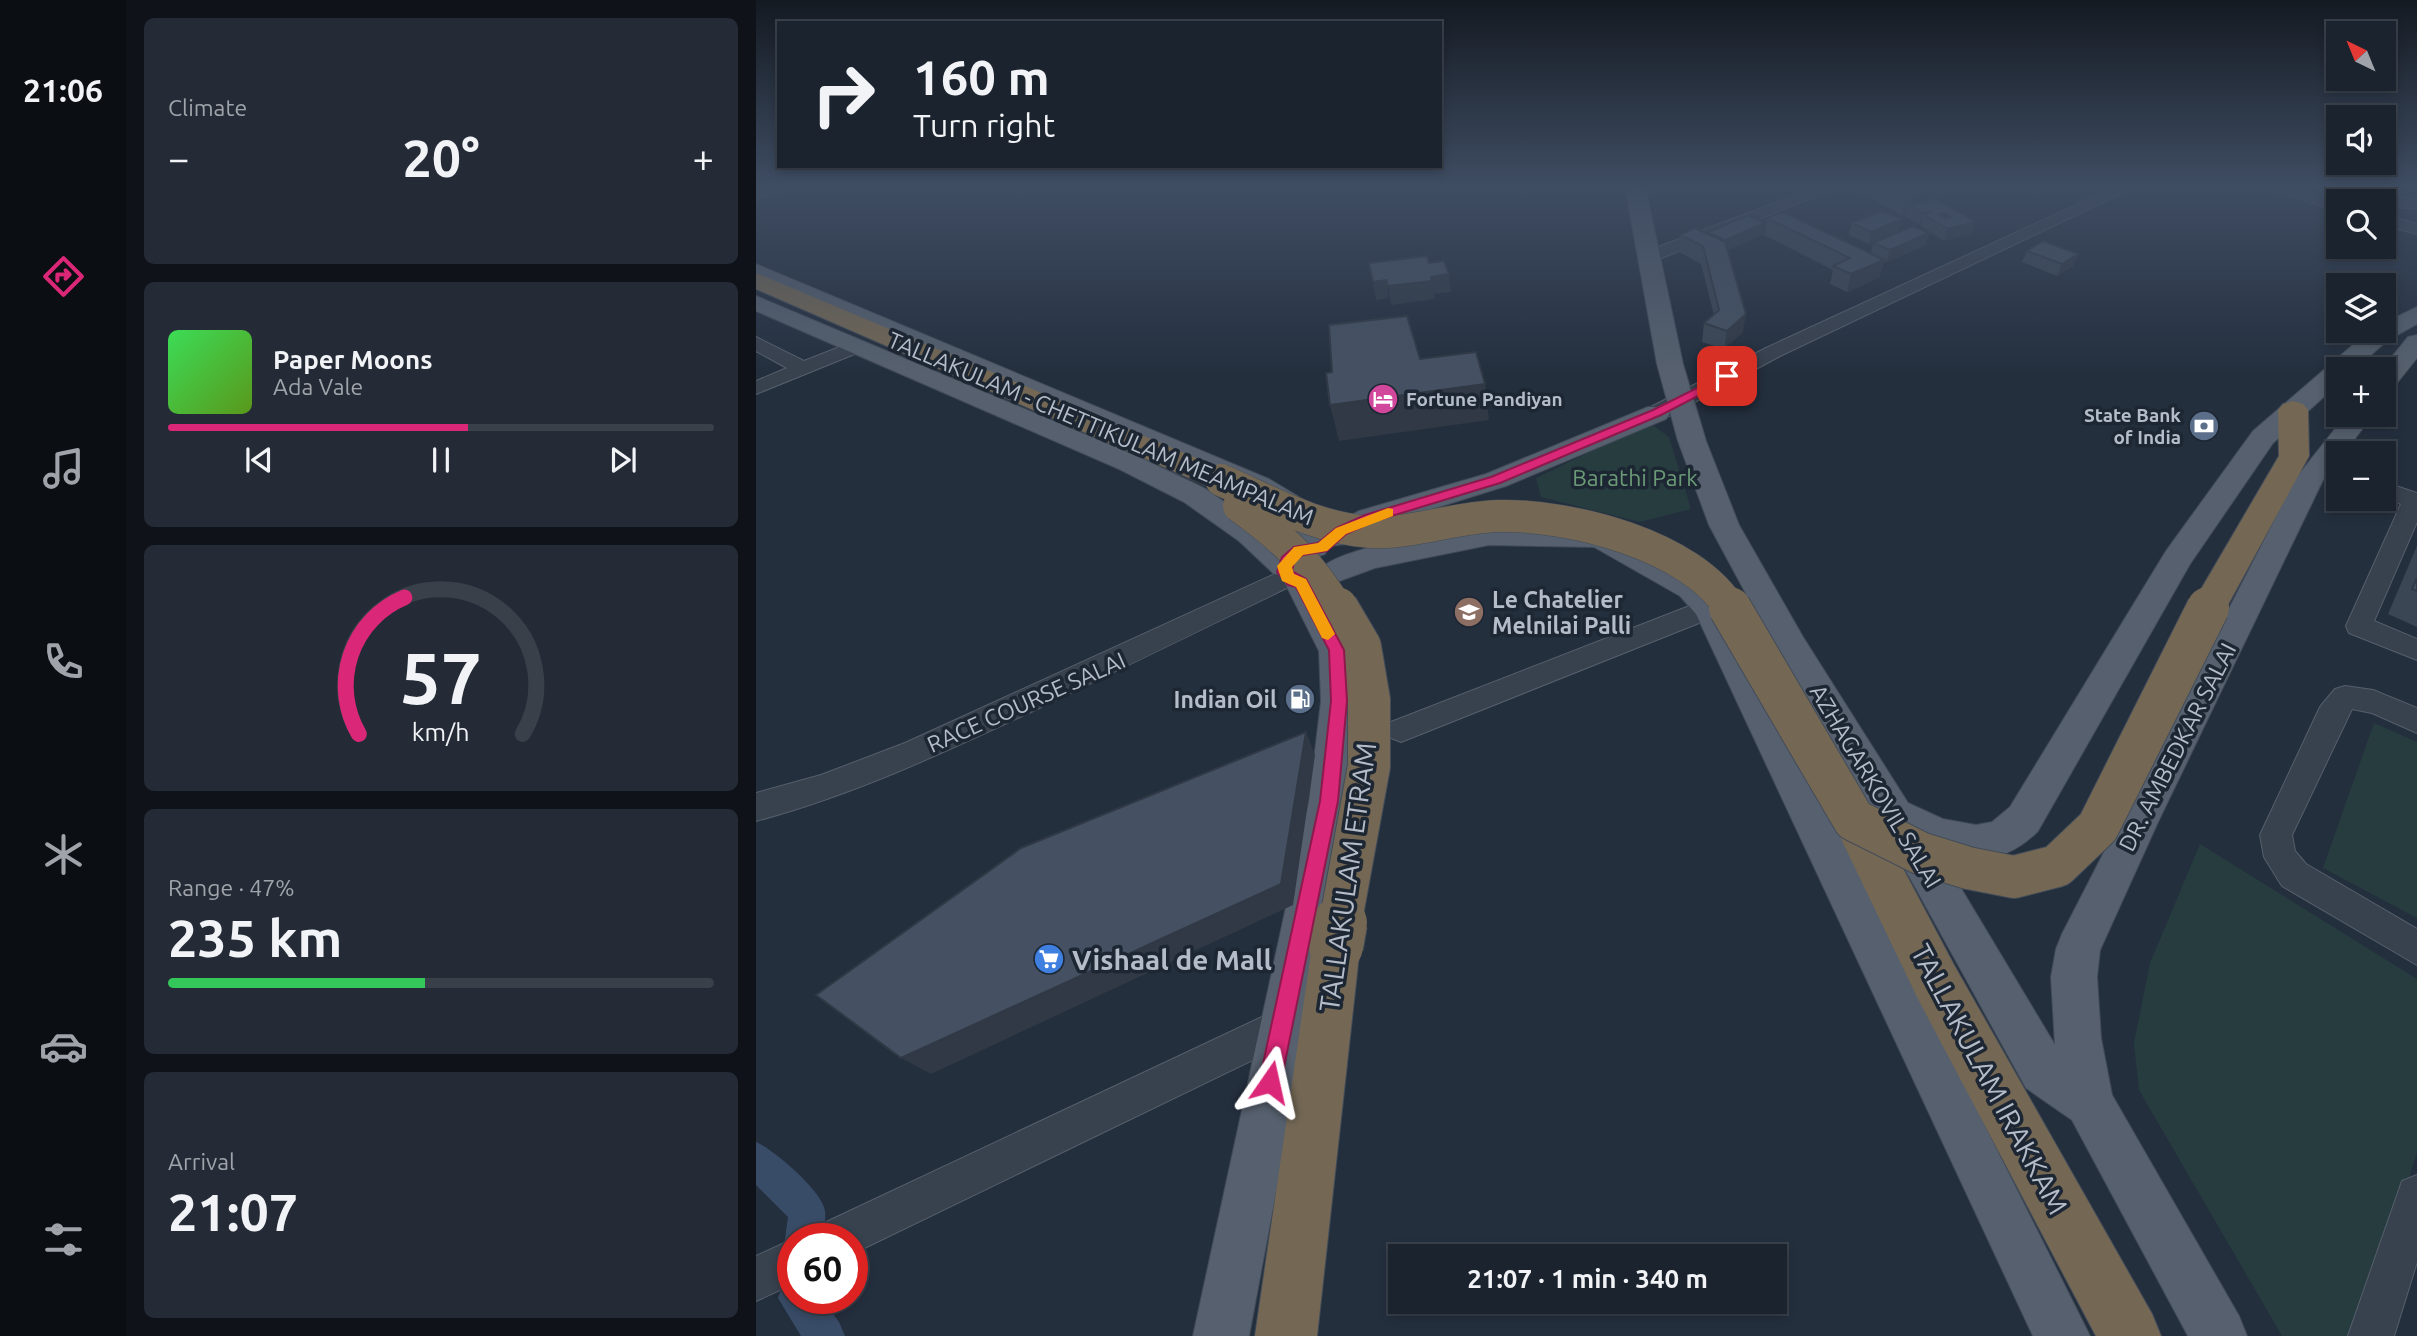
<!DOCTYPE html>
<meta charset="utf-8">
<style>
body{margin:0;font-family:Ubuntu,sans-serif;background:#242b36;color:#f1f3f6;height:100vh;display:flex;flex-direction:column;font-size:26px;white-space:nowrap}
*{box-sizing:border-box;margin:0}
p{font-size:23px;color:#a0a4aa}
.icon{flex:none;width:38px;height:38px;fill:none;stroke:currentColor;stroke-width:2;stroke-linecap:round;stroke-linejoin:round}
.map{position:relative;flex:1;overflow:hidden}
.drawer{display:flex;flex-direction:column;gap:18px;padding:18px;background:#0f1319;width:630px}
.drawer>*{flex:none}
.top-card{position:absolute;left:21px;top:21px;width:665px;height:147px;border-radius:0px;box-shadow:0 4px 10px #0003,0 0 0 2px #39404a;background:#1b232e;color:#f1f3f6;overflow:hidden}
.needle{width:46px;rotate:317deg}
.fabs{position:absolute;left:1570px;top:21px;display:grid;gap:14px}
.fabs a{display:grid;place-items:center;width:70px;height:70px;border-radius:0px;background:#1b232e;box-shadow:0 4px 10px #0003,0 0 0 2px #39404a;font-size:35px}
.speed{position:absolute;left:21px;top:1223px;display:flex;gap:14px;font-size:35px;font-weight:700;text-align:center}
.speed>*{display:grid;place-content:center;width:91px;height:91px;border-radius:50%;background:#1b232e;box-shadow:0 4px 10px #0003,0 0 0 2px #39404a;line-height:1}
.speed .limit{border:10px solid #d22;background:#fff;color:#111}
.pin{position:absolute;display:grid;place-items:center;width:60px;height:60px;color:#fff;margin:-30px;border-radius:14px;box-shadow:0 4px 10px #0006}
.me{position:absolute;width:77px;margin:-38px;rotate:11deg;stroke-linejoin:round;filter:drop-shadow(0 0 5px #0008)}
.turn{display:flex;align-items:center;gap:24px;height:147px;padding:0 21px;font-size:32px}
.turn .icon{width:91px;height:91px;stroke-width:2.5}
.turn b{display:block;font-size:49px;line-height:60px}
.big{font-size:52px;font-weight:700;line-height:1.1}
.drawer .card{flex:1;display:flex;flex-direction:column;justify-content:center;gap:10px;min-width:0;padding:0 24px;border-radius:10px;background:#242b36}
.drawer .dial{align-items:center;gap:0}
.dial svg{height:182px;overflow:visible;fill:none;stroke:#39404a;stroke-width:7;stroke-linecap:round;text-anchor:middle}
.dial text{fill:#f1f3f6;stroke:none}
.song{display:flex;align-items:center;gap:21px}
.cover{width:84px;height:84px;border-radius:10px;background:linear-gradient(135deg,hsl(130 70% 55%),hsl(90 70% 35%))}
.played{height:7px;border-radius:4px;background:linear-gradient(90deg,#db2777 55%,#39404a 55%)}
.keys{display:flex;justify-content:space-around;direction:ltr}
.heat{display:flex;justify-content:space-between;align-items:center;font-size:38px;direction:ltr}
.charge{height:10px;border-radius:5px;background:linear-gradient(90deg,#34c759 47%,#39404a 0)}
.trip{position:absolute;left:632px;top:1244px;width:399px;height:70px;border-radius:0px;background:#1b232e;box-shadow:0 4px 10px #0003,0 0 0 2px #39404a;font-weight:700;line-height:70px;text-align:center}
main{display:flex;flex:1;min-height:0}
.dock{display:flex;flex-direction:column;width:126px;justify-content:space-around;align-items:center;background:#0b0e12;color:#a0a4aa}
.dock .icon{width:49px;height:49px}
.dock .active{color:#db2777}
.dock b{font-size:32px;color:#f1f3f6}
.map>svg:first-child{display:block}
.green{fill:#263c3f}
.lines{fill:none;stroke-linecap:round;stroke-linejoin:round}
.canal{fill:#394c67;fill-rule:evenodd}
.minor-casing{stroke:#565f6c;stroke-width:2}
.major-casing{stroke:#414a57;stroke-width:2}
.highway-casing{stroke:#434c59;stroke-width:2}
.minor{fill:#38414e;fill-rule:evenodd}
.major{fill:#56606e;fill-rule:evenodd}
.highway{fill:#746855;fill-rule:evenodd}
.highway-bridge-far2-casing{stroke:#434c59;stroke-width:33;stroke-linecap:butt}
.highway-bridge-far1-casing{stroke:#434c59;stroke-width:44;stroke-linecap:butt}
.highway-bridge-casing{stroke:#434c59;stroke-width:56;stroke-linecap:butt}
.highway-bridge-far2{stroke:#746855;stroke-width:32}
.highway-bridge-far1{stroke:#746855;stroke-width:42}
.highway-bridge{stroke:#746855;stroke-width:54}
.wall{fill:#3b4654;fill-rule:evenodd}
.shaded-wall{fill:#303945}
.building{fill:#455162;stroke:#303945;stroke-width:2;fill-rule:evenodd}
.route{fill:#db2777;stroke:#8e194d;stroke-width:2}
.slow{fill:#f59e0b}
.labels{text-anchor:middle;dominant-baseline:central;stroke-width:7;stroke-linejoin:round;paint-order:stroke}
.far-poi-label{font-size:19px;font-weight:bold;fill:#b4bcc9;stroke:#1d2633;text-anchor:start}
.street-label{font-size:23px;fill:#b4bcc9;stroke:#1d2633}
.park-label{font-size:23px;fill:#6b9a76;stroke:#1d2633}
.poi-label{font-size:23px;font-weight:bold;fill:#b4bcc9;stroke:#1d2633;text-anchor:start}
.near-street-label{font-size:28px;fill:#b4bcc9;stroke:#1d2633}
.near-poi-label{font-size:28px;font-weight:bold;fill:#b4bcc9;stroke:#1d2633;text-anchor:start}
</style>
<main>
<nav class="dock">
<b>21:06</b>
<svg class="icon active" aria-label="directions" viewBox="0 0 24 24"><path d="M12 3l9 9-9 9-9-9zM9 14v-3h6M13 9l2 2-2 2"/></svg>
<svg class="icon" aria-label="music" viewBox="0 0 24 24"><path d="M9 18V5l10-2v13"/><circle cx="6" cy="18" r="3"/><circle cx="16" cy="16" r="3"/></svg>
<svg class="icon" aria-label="phone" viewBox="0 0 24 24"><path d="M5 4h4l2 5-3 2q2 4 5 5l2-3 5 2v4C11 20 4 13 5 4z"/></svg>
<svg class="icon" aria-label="climate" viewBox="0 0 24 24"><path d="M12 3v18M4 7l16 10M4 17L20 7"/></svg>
<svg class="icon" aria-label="car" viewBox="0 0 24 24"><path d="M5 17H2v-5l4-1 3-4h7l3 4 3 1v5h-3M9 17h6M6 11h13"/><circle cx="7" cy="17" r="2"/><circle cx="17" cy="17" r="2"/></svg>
<svg class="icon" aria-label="filters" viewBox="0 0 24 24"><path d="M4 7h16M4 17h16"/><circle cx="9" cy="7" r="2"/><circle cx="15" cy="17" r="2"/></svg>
</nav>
<section class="drawer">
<div class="card"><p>Climate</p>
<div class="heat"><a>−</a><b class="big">20°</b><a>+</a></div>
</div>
<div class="card">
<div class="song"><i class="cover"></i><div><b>Paper Moons</b><p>Ada Vale</p></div></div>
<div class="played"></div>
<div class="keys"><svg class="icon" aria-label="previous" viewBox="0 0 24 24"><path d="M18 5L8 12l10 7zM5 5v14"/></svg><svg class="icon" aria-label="pause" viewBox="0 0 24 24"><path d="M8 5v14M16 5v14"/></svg><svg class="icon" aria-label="next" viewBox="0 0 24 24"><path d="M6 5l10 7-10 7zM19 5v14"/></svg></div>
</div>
<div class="card dial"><svg viewBox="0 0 100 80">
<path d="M14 69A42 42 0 1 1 86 69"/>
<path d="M14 69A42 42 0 0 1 34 9" stroke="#db2777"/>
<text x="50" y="56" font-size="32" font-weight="700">57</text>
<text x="50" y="72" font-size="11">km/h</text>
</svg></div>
<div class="card"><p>Range · 47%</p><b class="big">235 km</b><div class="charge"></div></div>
<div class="card"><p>Arrival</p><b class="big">21:07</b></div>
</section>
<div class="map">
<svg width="1661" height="1336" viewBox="0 0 1661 1336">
<rect width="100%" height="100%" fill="#242f3e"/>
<path class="green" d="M 898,426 L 913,437 L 935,509 L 884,522 L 785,497 L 780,478 L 879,430 Z
M 1618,723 L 1661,742 L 1661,918 L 1567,868 Z
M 1444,844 L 1661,979 L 1661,1152 L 1606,1336 L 1526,1336 L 1383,1090 L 1378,1043 L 1394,963 Z"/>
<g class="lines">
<path class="canal" d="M 0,1142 C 17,1149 67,1192 69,1211 C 70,1220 68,1230 67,1239 L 37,1239 L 35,1252 L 29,1239 L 32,1217 L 0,1185 Z
M 37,1280 L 37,1298 L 65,1298 L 83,1322 L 89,1336 L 45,1336 L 22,1298 L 27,1284 Z"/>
<g class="minor-casing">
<path id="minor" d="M 15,186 L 38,186 L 0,200 L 0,190 Z
M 1065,186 L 1086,186 L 898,261 L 886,261 L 883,257 L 886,253 Z
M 1361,186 L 1381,186 L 1024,356 L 909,418 L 901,419 L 890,413 L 893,408 L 1010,348 Z
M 1504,186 L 1528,186 L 1570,198 L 1578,192 L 1661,199 L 1661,209 L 1628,206 L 1628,201 L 1582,201 L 1582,211 Z
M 1628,215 L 1661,224 L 1661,234 L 1628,225 Z
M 0,337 L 48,361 L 99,341 L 109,347 L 106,351 L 0,394 L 0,381 L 31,368 L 0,351 Z
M 1567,457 L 1582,462 L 1582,478 L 1559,469 L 1556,464 L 1559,459 Z
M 1628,482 L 1661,493 L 1661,522 L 1618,621 L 1661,639 L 1661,660 L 1593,633 L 1590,626 L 1645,504 L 1628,497 Z
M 532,568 L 541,571 L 545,577 L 541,583 C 453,626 365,669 277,711 C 187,753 97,795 0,821 L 0,793 L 65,775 L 149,743 Z
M 954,598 L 963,601 L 967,608 L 963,615 L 655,738 L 645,742 L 635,738 L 630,730 L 635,722 Z
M 1589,686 L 1617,690 L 1661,708 L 1661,733 L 1616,713 L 1596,709 L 1536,835 L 1539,851 L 1550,864 L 1661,929 L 1661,965 L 1526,886 L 1508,857 L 1504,835 L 1564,707 L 1579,689 Z
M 525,1008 L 538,1014 L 544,1027 L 538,1040 L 96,1254 L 96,1239 L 60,1239 L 66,1224 Z
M 1661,1175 L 1661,1262 L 1638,1336 L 1592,1336 L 1646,1181 Z
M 37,1239 L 37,1284 L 0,1301 L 0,1256 Z"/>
</g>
<g class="major-casing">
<path id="major" d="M 869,186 L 889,186 L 927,364 L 950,441 L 983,525 L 1047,637 L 1152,803 L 1187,819 L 1220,825 L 1236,822 L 1254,807 L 1410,551 L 1497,431 L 1613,331 L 1628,331 L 1628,323 L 1661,307 L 1661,324 L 1632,340 L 1599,369 L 1582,369 L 1582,384 L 1517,443 L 1434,564 L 1282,831 C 1256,858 1221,866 1185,855 L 1299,1045 L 1295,977 L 1300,949 L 1306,934 L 1540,478 L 1590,415 L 1617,415 L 1588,453 L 1582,453 L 1582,461 L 1567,480 L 1402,822 L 1344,950 L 1341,977 L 1345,1038 L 1356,1095 L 1483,1316 L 1491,1336 L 1432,1336 L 1316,1120 L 1270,1088 L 1158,885 L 1023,655 L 953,525 L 922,441 L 901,364 Z
M 0,264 L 513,479 L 563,509 L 570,529 L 603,511 L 730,474 L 892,407 L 910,407 L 914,413 L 910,419 L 750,486 L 625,525 L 590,544 L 573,546 L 569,554 L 558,558 L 547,554 L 538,521 L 493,493 L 0,279 Z
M 0,296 L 383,457 L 448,488 L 505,527 L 545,566 L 541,573 L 556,575 L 597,651 L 601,701 L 593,801 L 493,1336 L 437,1336 L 553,801 L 565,701 L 563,651 L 529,583 L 533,576 L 518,574 L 483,541 L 428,502 L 363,469 L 0,311 Z
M 1661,335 L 1661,358 L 1637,388 L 1628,391 L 1626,369 L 1652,337 Z
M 733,525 L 844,527 L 855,530 L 946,580 L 966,600 L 1334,1336 L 1277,1336 L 940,614 L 924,596 L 838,547 L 733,545 L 619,568 L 578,583 L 567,580 L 562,572 C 578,546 699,531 733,525 Z"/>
</g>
<g class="highway-casing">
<path id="highway" d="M 0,273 L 476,473 L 481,480 L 476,487 L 465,490 L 454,487 L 0,289 Z
M 1537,401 L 1547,404 L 1552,410 L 1553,456 L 1468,612 L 1455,616 L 1442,612 L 1437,603 L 1523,456 L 1522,410 L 1527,404 Z
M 1098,801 L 1114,806 L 1198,965 L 1396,1314 L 1405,1336 L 1340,1336 L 1162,999 L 1076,820 L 1082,806 Z
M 580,923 L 597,929 L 604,946 L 561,1336 L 499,1336 L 556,946 L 563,929 Z"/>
</g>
<use href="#minor" class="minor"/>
<use href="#major" class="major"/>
<use href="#highway" class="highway"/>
<g class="highway-bridge-far2-casing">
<path id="highway-bridge-far2" d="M 465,480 C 513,501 561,529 615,532 C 657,534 700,517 742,516 C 812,514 937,545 975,610
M 483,506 C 527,538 554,563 582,610
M 1451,610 L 1455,603"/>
</g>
<g class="highway-bridge-far1-casing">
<path id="highway-bridge-far1" d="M 581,608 L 604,647 L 613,700 L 613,766 L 584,925
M 974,608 L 1098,820 L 1164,853 L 1212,868 L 1258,877 L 1301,866 L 1342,827 L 1452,608"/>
</g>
<g class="highway-bridge-casing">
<path id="highway-bridge" d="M 580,946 L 584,923"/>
</g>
<use href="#highway-bridge-far2" class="highway-bridge-far2"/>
<use href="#highway-bridge-far1" class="highway-bridge-far1"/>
<use href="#highway-bridge" class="highway-bridge"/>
</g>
<path class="wall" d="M 1094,186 L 1165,186 L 1163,196 L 1156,198 L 1154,205 L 1180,199 L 1216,233 L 1188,241 L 1165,226 L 1165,224 L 1163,225 L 1150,217 L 1150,215 L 1146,216 ZM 1188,213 L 1195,217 L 1189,218 L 1183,214 Z
M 1178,186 L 1208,186 L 1188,191 Z
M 1011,218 L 1115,254 L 1117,243 L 1173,233 L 1170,245 L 1131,262 L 1128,261 L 1123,278 L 1091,292 L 1074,284 L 1077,270 L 1008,235 Z
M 1096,223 L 1143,231 L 1113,244 L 1093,235 Z
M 952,232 L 1007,234 L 972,250 L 987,332 L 968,349 L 946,342 L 948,323 L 958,315 L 945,264 L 923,252 L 924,235 L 952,234 Z
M 1271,251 L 1322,254 L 1317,266 L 1301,276 L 1266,262 Z
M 1661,546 L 1661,627 L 1632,614 Z"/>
<path class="shaded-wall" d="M 164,186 L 182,186 L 166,190 Z
M 1142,186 L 1165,186 L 1163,196 L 1156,198 L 1150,215 L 1146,216 L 1150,199 L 1137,187 Z
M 1189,186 L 1208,186 L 1188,191 Z
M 1177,211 L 1168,215 L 1165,224 L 1163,225 L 1166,213 Z
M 1146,219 L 1143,231 L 1113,244 L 1115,232 Z
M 1219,222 L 1216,233 L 1188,241 L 1192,229 Z
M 1009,223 L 1007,234 L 968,252 L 969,240 Z
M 1173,233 L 1170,245 L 1131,262 L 1134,250 Z
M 1322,254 L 1317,266 L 1301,276 L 1306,264 Z
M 1128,260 L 1123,278 L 1091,292 L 1095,274 Z
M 693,274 L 695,292 L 678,294 L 679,299 L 635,305 L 632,286 L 675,277 Z
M 630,280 L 633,298 L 620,300 L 617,282 Z
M 990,314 L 987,332 L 968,349 L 971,331 Z
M 729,384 L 733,420 L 583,441 L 574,405 Z
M 550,732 L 559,755 L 537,905 L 175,1074 L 145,1058 Z"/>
<path class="building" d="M 1127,186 L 1142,186 L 1137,187 L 1156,197 L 1150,199 Z
M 1180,199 L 1219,222 L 1192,229 L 1168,215 L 1177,211 L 1166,213 L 1153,205 ZM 1188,213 L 1195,217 L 1189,218 L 1182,214 Z
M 1126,211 L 1146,219 L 1115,232 L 1096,223 Z
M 1027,212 L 1128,260 L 1095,274 L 1077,266 L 1094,258 L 1011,218 Z
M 993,215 L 1009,223 L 969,240 L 952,232 Z
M 1157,226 L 1173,233 L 1134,250 L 1117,243 Z
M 939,228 L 969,242 L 990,314 L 971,331 L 948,323 L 963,310 L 947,246 L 924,235 Z
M 1287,241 L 1322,254 L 1306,264 L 1271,251 Z
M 671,256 L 673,263 L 688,261 L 693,274 L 675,277 L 676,281 L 632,286 L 630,280 L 617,282 L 613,263 Z
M 651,316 L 664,359 L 720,352 L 729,384 L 574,405 L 570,373 L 576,372 L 573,325 Z
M 1661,578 L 1661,591 L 1656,589 Z
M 550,732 L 525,884 L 145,1058 L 60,995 L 265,848 Z"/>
<linearGradient id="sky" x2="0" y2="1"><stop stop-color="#141a22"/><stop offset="0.5" stop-color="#3f4d63"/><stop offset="1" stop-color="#3f4d63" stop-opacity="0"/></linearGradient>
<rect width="1661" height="373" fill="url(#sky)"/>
<path class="route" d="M 971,373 L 977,376 L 975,379 L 905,415 L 744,483 L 619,521 L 590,534 L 571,551 L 547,555 L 538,562 L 536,571 L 550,579 L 588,650 L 591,701 L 582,801 L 525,1082 L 522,1089 L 514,1093 L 506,1089 L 503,1082 L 564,801 L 575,701 L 573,650 L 540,587 L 532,585 L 521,572 L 526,557 L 538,547 L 562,543 L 580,528 L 609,515 L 735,477 L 897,410 Z"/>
<path class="slow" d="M 632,508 L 637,509 L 637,516 L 590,534 L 571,551 L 547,555 L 536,567 L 538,574 L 550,579 L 579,634 L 572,640 L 566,638 L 540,587 L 526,581 L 521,566 L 538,547 L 562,543 L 580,528 Z"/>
<defs>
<g id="hotel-disc" transform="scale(1.575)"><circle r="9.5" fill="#d1479c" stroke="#1d2633"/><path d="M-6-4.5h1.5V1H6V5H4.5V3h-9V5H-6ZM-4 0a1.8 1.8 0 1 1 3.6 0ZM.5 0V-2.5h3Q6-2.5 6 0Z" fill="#fff"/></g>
<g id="bank-disc" transform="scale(1.575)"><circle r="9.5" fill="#5c6f8a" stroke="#1d2633"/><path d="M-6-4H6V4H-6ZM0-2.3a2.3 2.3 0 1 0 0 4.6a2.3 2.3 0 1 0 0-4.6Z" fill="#fff"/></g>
<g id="school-disc" transform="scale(1.575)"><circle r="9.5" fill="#8d6e63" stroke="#1d2633"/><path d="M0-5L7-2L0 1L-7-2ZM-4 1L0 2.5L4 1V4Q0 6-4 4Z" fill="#fff"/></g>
<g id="fuel-disc" transform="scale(1.575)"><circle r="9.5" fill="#5c6f8a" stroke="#1d2633"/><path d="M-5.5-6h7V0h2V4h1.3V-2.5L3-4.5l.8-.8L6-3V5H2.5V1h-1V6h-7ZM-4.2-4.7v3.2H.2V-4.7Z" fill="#fff"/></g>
<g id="supermarket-disc" transform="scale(1.575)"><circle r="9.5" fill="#3f7fe0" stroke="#1d2633"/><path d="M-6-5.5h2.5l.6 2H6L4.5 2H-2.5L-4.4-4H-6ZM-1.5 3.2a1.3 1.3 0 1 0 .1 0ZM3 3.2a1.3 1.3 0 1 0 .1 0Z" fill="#fff"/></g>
</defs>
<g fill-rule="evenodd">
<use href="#hotel-disc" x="627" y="399"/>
<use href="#bank-disc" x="1448" y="426"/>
<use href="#school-disc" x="713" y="612"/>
<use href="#fuel-disc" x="544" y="699"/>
<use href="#supermarket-disc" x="293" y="959"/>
</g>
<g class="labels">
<g class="far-poi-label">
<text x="650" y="399">Fortune Pandiyan</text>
<text x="1425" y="415" text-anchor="end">State Bank<tspan x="1425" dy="22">of India</tspan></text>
</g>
<g class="street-label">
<text transform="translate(345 428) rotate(23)">TALLAKULAM - CHETTIKULAM MEAMPALAM</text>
<text transform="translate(270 702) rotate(-24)">RACE COURSE SALAI</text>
<text transform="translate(1421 747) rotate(-63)">DR. AMBEDKAR SALAI</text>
<text transform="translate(1120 786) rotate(59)">AZHAGARKOVIL SALAI</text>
</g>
<g class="park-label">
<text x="879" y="477">Barathi Park</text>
</g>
<g class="poi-label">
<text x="736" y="599">Le Chatelier<tspan x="736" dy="26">Melnilai Palli</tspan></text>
<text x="521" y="699" text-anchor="end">Indian Oil</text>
</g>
<g class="near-street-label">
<text transform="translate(591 877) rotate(-82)">TALLAKULAM ETRAM</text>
<text transform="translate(1234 1079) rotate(62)">TALLAKULAM IRAKKAM</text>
</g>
<g class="near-poi-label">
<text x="316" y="959">Vishaal de Mall</text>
</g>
</g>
</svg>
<div class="fabs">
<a><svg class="needle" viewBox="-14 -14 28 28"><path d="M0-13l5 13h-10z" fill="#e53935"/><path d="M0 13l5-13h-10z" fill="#a0a4aa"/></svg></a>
<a><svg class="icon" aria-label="sound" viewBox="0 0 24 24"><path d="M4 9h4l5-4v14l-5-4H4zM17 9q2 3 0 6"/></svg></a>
<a><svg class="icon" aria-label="search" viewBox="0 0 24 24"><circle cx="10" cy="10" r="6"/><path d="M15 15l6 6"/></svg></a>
<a><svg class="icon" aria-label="layers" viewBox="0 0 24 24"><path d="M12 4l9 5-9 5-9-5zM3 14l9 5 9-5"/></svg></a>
<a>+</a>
<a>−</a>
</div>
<div class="speed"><div class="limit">60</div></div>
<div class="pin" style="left:971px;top:376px;background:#d93025"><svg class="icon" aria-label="arrive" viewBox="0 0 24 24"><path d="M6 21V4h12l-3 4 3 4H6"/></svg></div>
<svg class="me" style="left:514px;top:1082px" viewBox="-20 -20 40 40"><path d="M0-17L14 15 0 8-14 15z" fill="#db2777" stroke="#fff" stroke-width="4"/></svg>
<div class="trip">21:07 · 1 min · 340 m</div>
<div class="top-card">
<div class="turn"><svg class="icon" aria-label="right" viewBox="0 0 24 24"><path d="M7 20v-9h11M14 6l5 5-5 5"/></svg><div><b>160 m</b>Turn right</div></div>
</div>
</div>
</main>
